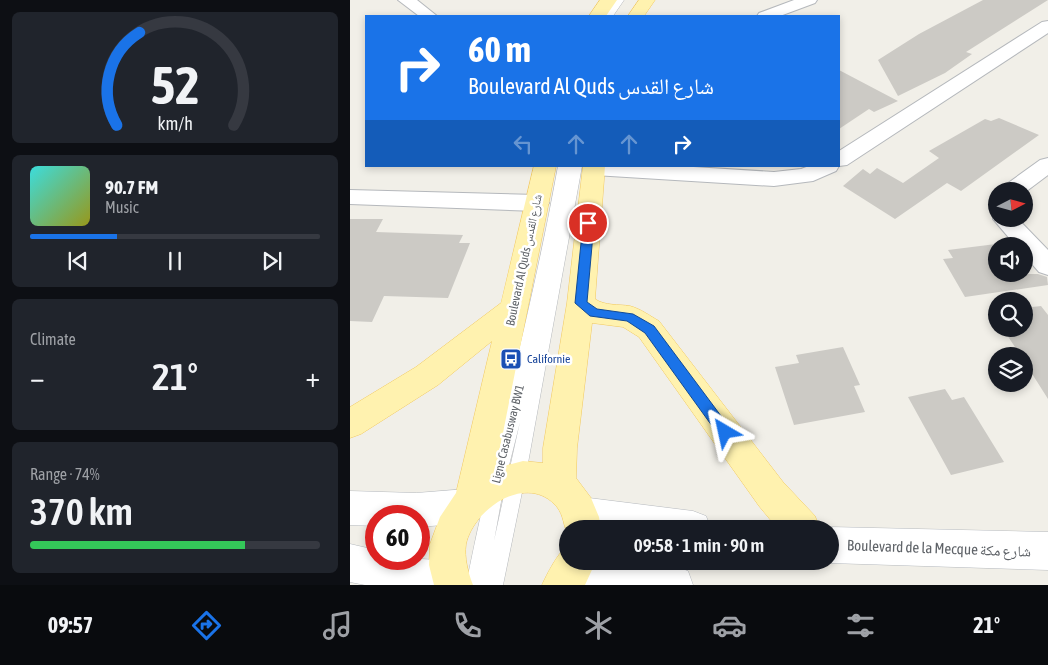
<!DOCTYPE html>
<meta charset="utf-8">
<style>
body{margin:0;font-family:"Asap Condensed","Noto Naskh Arabic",sans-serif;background:#20242c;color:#f1f3f6;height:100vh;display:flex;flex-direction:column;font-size:19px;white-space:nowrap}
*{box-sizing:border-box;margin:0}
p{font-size:16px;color:#9ea1a6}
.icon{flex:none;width:28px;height:28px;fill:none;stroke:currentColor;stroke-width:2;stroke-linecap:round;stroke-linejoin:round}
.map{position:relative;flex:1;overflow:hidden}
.details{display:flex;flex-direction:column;gap:12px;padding:12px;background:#0d0f14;width:350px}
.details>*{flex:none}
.guide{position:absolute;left:15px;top:15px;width:475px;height:152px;border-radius:0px;box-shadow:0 2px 8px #0003;background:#1a73e8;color:#fff;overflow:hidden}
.needle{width:32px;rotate:84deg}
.controls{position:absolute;left:638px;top:182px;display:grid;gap:10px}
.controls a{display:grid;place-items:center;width:45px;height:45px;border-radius:50%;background:#171b24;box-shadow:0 2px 8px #0003;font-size:25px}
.speed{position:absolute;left:15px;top:505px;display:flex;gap:10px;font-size:25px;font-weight:700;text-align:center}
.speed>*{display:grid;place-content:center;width:65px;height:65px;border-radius:50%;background:#171b24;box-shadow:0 2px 8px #0003;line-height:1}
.speed .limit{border:8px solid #d22;background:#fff;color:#111}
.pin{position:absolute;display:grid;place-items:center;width:42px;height:42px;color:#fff;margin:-21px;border:2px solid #fff;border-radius:50%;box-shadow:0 1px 5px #0007}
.me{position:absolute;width:55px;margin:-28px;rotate:324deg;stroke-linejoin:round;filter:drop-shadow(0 0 4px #0008)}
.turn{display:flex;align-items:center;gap:18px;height:105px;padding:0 20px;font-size:22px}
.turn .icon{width:65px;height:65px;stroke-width:2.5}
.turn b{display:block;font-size:35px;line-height:42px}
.lanes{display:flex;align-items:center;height:48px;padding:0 20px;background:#0003;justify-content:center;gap:25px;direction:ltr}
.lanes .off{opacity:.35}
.big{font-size:38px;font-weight:600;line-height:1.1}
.details .tile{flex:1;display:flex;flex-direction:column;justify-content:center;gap:8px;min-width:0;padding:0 18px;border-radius:8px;background:#20242c}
.details .dial{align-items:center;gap:0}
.dial svg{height:130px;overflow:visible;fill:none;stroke:#363941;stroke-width:7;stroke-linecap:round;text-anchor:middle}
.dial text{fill:#f1f3f6;stroke:none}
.song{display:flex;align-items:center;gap:15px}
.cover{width:60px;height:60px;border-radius:8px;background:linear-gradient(135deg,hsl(180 70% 55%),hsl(60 70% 35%))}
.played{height:5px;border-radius:2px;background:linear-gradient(90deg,#1a73e8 30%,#363941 30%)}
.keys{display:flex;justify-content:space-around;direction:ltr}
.heat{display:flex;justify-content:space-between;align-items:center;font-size:28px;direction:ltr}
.charge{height:8px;border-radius:4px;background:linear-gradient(90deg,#34c759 74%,#363941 0)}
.trip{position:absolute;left:209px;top:520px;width:280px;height:50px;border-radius:25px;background:#171b24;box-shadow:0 2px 8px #0003;font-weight:600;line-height:50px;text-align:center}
.tab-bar{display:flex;height:80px;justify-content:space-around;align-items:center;background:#090b0e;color:#9ea1a6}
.tab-bar .icon{width:35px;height:35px}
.tab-bar .active{color:#1a73e8}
.tab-bar b{font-size:22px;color:#f1f3f6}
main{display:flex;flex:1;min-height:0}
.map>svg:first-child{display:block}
.building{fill:#cccac5}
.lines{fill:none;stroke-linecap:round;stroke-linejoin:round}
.service-casing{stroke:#b5b8bc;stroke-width:1}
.minor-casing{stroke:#b5b8bc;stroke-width:2}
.secondary-casing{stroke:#b6babf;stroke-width:1}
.primary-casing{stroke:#f2c960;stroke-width:1}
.service{fill:#fff;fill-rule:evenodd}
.minor{fill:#fff;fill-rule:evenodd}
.secondary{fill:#fff;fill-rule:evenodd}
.primary{fill:#fff2af;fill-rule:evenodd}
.route{fill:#1a73e8;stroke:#114b97}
.labels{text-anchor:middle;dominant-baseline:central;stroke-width:5;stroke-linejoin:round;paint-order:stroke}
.street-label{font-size:12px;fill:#5f6368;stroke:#fff}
.transit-label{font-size:12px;fill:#164399;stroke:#fff;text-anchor:start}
.near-street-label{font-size:15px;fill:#5f6368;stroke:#fff}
</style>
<main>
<section class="details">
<div class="tile dial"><svg viewBox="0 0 100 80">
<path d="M14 69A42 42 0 1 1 86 69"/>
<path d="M14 69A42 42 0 0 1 28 12" stroke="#1a73e8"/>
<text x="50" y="56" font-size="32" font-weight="700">52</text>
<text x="50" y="72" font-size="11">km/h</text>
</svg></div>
<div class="tile">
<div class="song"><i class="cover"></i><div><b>90.7 FM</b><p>Music</p></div></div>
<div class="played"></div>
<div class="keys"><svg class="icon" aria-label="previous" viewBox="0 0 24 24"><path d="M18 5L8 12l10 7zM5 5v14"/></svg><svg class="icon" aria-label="pause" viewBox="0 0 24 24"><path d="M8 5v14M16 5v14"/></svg><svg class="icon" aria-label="next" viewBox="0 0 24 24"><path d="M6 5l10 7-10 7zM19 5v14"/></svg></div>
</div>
<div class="tile"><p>Climate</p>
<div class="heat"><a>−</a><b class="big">21°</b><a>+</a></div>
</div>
<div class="tile"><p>Range · 74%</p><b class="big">370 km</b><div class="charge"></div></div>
</section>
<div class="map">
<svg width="698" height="585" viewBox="0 0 698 585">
<rect width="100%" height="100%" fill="#f1efe8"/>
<path class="building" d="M 633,0 L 698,0 L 616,52 L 622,54 L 595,73 L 548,96 L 528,60 L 569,34 Z
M 489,70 L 527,90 L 548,101 L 524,112 L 519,109 L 489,129 Z
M 649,118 L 689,135 L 611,191 L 597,183 L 545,219 L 493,186 L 513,169 L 520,174 L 527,168 L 553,183 L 589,158 L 579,151 L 635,119 L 641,121 Z
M 0,219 L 33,219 L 26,232 L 113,235 L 109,243 L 120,243 L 98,298 L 34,296 L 22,322 L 0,321 Z
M 646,244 L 646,274 L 688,274 L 697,277 L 698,285 L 615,297 L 593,259 L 603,258 L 598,250 Z
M 691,306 L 698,315 L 698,399 L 674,361 L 674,356 L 671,356 L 653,329 L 674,329 L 674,308 Z
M 493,347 L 510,385 L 504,386 L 515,412 L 444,425 L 425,367 L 449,363 L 446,355 Z
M 595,389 L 602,400 L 614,397 L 654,462 L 601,475 L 558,397 Z"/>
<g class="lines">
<g class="service-casing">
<path id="service" d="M 266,0 L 274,0 L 263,16 L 255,16 Z
M 208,166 L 220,166 L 217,183 L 220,166 L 232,166 L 178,463 L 153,585 L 116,585 C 144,445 183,307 208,166 ZM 170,422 L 144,541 L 154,485 Z"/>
</g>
<g class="minor-casing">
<path id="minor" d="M 48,0 L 67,0 L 87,16 L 69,16 Z
M 444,0 L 467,0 L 465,3 L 430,16 L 407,16 L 409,13 Z
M 698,21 L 698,33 L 497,165 L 489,166 L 486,171 L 463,181 L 424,186 L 244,175 L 236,173 L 233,168 L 234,166 L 328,166 L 424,172 L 451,169 L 459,166 L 489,166 L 489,151 L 692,22 Z
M 698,158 L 698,175 L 674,193 L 674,191 L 651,191 L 654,186 L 690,160 Z
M 0,190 L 187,195 L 195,198 L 199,203 L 195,208 L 187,211 L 0,204 Z
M 646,214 L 646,219 L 668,219 L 698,250 L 698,275 L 689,272 L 674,255 L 674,246 L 666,246 L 643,219 Z"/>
</g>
<g class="secondary-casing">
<path id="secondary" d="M 117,489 L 130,494 L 135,506 L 130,518 L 117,523 L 69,527 L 69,516 L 26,516 L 26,526 L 0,525 L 0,491 L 66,493 Z
M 231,497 L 343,511 L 356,516 L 361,529 L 225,529 L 218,526 L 213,514 L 218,502 Z
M 480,527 L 698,532 L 698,570 L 480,563 L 475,561 L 480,561 L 480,529 L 475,529 Z
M 0,544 L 26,550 L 26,559 C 58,559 86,556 116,568 L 121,582 L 120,585 L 15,585 L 0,582 Z
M 246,561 L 324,566 L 338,571 L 343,585 L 194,585 L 199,571 L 213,566 Z"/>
</g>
<g class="primary-casing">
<path id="primary" d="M 250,0 L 267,0 L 256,16 L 239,16 Z
M 289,0 L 305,0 L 294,16 L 278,16 Z
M 184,166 L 206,166 L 146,468 L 173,461 L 193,463 L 193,448 L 217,303 L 233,166 L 255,166 L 245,299 C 255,306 268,304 280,306 C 291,309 300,316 309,321 L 433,482 L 465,516 L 470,529 L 428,529 L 409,506 L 289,337 L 273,327 L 242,323 L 227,448 L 226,478 L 241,498 L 249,517 L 251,529 L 218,529 L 218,535 C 213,525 214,516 207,507 C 178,472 124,508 116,544 C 114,558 118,572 123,585 L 84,585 L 79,565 L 80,544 L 90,517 L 106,493 L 142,341 L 88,385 L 11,434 L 0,438 L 0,407 L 66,367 L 151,303 Z
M 218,546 L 218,561 L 246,561 L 235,585 L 192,585 C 196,576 209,550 218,546 Z"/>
</g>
<use href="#service" class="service"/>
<use href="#minor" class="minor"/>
<use href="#secondary" class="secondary"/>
<use href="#primary" class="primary"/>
</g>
<path class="route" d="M 238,219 L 244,223 L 237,302 L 247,309 L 283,314 L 304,326 L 380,428 L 382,432 L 380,437 L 375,438 L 370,437 L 295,333 L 277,321 L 240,316 L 225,303 L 233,223 Z"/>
<defs>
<g id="bus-square" transform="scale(1.125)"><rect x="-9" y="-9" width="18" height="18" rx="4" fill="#1a4fb4" stroke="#fff"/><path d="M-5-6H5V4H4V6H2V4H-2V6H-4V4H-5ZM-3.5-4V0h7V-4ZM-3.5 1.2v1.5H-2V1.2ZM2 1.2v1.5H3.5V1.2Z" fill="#fff"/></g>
</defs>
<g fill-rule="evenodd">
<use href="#bus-square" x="161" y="359"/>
</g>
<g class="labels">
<g class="street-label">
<text transform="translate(174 260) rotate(-78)">Boulevard Al Quds شارع القدس</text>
<text transform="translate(158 434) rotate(-76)">Ligne Casabusway BW1</text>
</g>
<g class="transit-label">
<text x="177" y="359">Californie</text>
</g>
<g class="near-street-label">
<text transform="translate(589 548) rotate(2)">Boulevard de la Mecque شارع مكة</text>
</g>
</g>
</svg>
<div class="controls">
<a><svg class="needle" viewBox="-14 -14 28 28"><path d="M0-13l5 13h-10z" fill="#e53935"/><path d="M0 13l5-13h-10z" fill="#9ea1a6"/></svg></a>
<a><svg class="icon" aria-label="sound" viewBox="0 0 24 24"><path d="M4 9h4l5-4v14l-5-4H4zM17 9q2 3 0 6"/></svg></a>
<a><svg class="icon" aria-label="search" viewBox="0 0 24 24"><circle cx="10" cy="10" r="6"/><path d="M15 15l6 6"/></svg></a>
<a><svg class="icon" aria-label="layers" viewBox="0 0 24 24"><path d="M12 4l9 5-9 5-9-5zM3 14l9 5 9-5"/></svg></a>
</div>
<div class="speed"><div class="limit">60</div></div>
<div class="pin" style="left:238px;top:223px;background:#d93025"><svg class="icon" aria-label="arrive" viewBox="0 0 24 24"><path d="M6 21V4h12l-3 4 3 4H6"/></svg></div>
<svg class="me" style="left:375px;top:432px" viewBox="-20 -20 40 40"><path d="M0-17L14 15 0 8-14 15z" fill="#1a73e8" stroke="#fff" stroke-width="4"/></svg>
<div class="trip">09:58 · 1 min · 90 m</div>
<div class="guide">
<div class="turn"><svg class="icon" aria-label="right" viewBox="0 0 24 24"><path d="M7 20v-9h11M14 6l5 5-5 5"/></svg><div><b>60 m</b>Boulevard Al Quds شارع القدس</div></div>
<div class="lanes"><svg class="icon off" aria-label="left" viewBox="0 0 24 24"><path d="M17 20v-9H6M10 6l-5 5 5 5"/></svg><svg class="icon off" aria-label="ahead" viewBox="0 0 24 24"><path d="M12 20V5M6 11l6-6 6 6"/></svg><svg class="icon off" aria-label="ahead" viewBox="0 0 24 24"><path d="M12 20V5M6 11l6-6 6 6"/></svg><svg class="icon" aria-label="right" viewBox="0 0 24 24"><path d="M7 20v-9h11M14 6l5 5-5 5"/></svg></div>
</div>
</div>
</main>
<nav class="tab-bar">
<b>09:57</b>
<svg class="icon active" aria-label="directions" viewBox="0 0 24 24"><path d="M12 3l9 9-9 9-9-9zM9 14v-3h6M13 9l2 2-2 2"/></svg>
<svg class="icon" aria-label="music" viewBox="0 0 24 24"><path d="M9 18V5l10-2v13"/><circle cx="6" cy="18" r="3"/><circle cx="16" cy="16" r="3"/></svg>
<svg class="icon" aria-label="phone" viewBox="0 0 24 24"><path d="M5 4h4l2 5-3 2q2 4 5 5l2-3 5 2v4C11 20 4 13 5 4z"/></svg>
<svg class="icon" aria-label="climate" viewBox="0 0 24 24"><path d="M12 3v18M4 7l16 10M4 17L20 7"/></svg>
<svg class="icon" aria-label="car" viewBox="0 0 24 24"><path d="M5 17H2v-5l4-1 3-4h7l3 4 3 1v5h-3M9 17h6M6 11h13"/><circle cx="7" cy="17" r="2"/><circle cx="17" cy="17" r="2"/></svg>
<svg class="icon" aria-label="filters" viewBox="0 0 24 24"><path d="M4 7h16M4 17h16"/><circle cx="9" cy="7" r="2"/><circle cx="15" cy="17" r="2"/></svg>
<b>21°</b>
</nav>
